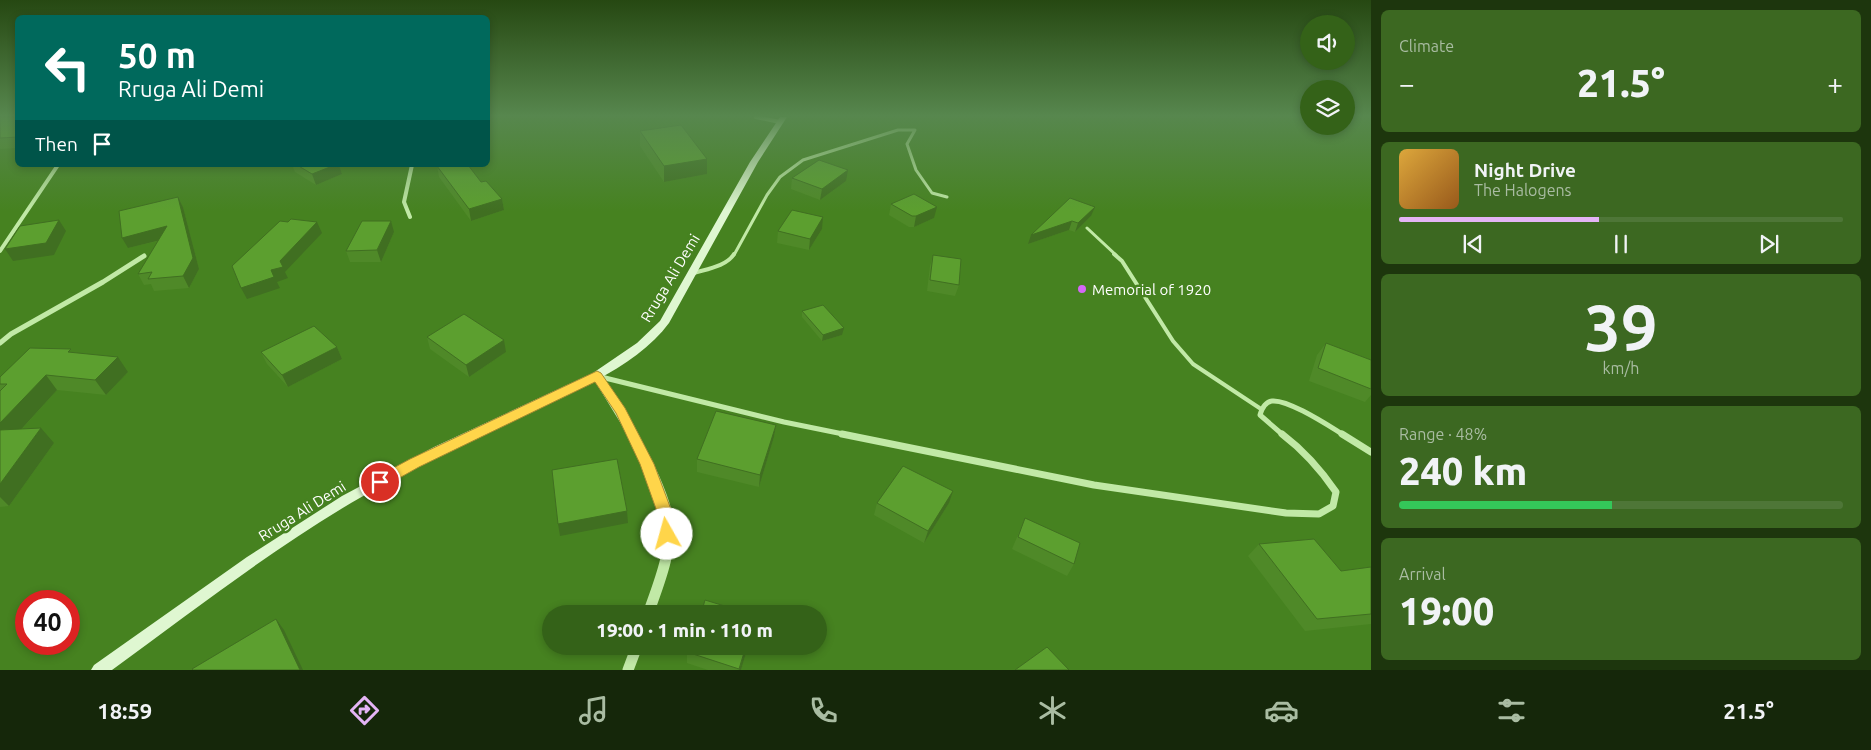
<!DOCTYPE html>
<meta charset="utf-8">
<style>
body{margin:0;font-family:Ubuntu,sans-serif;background:#3c6821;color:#f1f3f6;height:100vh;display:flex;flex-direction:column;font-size:19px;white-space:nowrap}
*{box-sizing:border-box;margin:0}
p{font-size:16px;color:#a9bca2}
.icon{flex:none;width:28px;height:28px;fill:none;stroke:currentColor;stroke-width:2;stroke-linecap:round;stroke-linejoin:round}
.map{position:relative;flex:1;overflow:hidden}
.drawer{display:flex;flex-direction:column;gap:10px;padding:10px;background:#1d360d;width:500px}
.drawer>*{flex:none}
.banner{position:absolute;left:15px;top:15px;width:475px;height:152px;border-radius:8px;box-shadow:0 2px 8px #0003;background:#00695c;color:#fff;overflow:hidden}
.buttons{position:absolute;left:1300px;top:15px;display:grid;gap:10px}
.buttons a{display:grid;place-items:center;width:55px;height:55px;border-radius:50%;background:#346218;box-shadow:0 2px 8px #0003;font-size:25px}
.speed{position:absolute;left:15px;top:590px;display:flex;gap:10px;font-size:25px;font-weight:700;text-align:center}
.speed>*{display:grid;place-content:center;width:65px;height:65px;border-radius:50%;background:#346218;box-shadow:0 2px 8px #0003;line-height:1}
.speed .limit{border:8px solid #d22;background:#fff;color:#111}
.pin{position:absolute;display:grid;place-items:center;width:42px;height:42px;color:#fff;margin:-21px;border:2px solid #fff;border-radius:50%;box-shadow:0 1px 5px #0007}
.me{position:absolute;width:55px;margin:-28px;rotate:353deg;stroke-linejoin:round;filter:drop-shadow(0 0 4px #0008)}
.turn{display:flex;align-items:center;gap:18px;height:105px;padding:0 20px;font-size:22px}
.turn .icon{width:65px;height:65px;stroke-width:2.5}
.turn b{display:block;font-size:35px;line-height:42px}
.then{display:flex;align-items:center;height:48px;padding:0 20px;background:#0003;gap:10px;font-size:19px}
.big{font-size:38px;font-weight:800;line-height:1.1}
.drawer .widget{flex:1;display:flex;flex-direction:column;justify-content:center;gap:8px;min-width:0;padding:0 18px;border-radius:8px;background:#3c6821}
.drawer .dial{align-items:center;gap:0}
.dial b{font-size:65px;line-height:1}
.song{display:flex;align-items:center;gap:15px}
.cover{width:60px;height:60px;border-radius:8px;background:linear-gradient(135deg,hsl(40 70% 55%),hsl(30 70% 35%))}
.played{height:5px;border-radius:2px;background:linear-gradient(90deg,#e4b4f6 45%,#4e7637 45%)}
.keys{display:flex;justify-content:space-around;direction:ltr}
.heat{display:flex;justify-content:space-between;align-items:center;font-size:28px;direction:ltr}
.charge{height:8px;border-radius:4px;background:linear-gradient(90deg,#34c759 48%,#4e7637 0)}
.trip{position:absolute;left:542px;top:605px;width:285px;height:50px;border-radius:25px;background:#346218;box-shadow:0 2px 8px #0003;font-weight:800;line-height:50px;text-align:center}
.tabs{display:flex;height:80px;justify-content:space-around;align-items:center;background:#15270a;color:#a9bca2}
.tabs .icon{width:35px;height:35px}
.tabs .current{color:#e4b4f6}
.tabs b{font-size:22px;color:#f1f3f6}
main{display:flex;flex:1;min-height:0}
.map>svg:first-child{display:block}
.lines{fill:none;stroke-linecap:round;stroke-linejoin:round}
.service-far1{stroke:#c1e9a6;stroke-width:3}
.service{stroke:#c1e9a6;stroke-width:4}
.minor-far2{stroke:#c1e9a6;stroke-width:4}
.minor-far1{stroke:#c1e9a6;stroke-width:5}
.minor{stroke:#c1e9a6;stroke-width:7}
.tertiary-far1{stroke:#c1e9a6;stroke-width:9}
.tertiary{stroke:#c1e9a6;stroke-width:11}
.secondary{fill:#dff7d1;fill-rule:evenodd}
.wall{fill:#4f8928}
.shaded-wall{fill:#406f21}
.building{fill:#5c9f2f;stroke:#406f21}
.route{fill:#ffd54a;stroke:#a68a30}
.poi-dot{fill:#d467f6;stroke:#468220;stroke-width:2}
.labels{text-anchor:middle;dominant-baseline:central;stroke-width:5;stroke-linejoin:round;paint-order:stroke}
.street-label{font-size:15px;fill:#fff;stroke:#468220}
.poi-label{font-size:15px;fill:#fff;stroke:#468220;text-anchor:start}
</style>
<main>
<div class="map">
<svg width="1371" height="670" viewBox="0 0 1371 670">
<rect width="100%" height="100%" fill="#468220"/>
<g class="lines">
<path class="service-far1" d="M 1087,228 L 1116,255
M 734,255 L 767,195 L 780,177 L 803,160 L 898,130 L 915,130 L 907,144 L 916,170 L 932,193 L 947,197"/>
<path class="service" d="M 1114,254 L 1122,261 L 1173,341 L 1193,364 L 1261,409
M 694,273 C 707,269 727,266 734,254"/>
<path class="minor-far2" d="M 756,117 L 780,122
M 410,217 L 404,202 L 412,165
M 0,251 L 58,165"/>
<path class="minor-far1" d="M 0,343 L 11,334 L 103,282 L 144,256
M 597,376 L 784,422 L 848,435
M 1283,435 L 1260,415 C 1262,408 1265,402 1272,401 C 1288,399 1329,426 1344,435"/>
<path class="minor" d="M 842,434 L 1094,485 L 1286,513 L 1319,514 L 1333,506 L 1336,492 C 1321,470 1303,450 1282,434
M 1342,434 L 1371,452"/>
<path class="tertiary-far1" d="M 597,376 L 633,435"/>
<path class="tertiary" d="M 632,434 C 644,456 664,495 668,520 C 673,551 658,585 648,614
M 628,670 L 637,646"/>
<path class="secondary" d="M 780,117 L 787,117 L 758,162 L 669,323 C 635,370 557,399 506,423 C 453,448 401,474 351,503 C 267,553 190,613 112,670 L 91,670 L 94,665 L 247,557 L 342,496 L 434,447 L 593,373 L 637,343 L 660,321 L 750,162 Z"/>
</g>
<path class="wall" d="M 0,117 L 18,117 L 18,148 L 0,149 Z
M 640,131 L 707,159 L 707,174 L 664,182 L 640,146 Z
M 292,165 L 339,165 L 342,174 L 316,185 L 295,172 Z
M 437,166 L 481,182 L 502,199 L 504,210 L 471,221 L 439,177 Z
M 792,178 L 846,181 L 820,200 L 791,189 Z
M 178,197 L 183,207 L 199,269 L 189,288 L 154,291 L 151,284 L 144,285 L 138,274 L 158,241 L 128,248 Z
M 1070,198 L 1091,216 L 1075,232 L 1069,230 L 1028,244 Z
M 891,204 L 934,218 L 914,227 L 909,227 L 889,215 Z
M 822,229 L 809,250 L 777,243 L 778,231 Z
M 394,232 L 381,262 L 350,262 L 346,251 Z
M 933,255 L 959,285 L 955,296 L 927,291 L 930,266 Z
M 802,311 L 842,335 L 822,341 L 802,317 Z
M 427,337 L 506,352 L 469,377 L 430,349 Z
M 1326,343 L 1371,360 L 1371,395 L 1365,402 L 1309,381 L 1317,355 Z
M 337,347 L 342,359 L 288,387 L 267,364 L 261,352 Z
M 74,353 L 128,372 L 106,395 L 57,390 L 22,429 L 54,443 L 9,506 L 0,507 L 0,377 Z
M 776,425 L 774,437 L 759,487 L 697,472 L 697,459 Z
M 877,503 L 949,503 L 924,543 L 874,515 Z
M 1025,518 L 1074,564 L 1067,576 L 1012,549 Z
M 1259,544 L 1341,571 L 1371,567 L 1371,624 L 1305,631 L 1248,556 Z
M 689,646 L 748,646 L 741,670 L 708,670 L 687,663 L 687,652 Z"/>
<path class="shaded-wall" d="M 707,159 L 707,174 L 664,182 L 664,166 Z
M 335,165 L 339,165 L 342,174 L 316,185 L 312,174 Z
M 848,170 L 846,181 L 820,200 L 822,189 Z
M 178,197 L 183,207 L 199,269 L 189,288 L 183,276 Z
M 502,199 L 504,210 L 471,221 L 469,209 Z
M 937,207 L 934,218 L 914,227 L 916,216 Z
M 1095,207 L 1091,216 L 1075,232 L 1078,223 Z
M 823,217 L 822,229 L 809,250 L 810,239 Z
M 59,220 L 66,231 L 54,255 L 13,261 L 5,249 Z
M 391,221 L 394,232 L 381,262 L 377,250 Z
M 1072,221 L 1069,230 L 1028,244 L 1031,235 Z
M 317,222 L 322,233 L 285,272 L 288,278 L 277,282 L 280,288 L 247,299 L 241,288 L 271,270 Z
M 167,226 L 173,237 L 128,248 L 122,238 Z
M 844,328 L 842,335 L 822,341 L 823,335 Z
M 504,340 L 506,352 L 469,377 L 466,365 Z
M 337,347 L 342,359 L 288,387 L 282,375 Z
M 118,357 L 128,372 L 106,395 L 95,380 Z
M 46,375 L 57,390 L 6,446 L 0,439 L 0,423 Z
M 776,425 L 774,437 L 759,487 L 760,475 Z
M 41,428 L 54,443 L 9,506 L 0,497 L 0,484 Z
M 953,491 L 949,503 L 924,543 L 928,531 Z
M 627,511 L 628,523 L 560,536 L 558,524 Z
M 276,619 L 284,630 L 303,670 L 300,670 Z
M 746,646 L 748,646 L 741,670 L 739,670 Z"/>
<path class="building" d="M 0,117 L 18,117 L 18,137 L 0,138 Z
M 681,125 L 707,159 L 664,166 L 640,131 Z
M 819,160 L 848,170 L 822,189 L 792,178 Z
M 297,165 L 335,165 L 312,174 Z
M 443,165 L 468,165 L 481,182 L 486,181 L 502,199 L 469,209 L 437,166 Z
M 914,194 L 937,207 L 916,216 L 912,216 L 891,204 Z
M 178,197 L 193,258 L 183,276 L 148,279 L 152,272 L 138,274 L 167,226 L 122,238 L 119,211 Z
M 1070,198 L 1095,207 L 1078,223 L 1072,221 L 1031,235 Z
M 792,210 L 823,217 L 810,239 L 778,231 Z
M 291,219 L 317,222 L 280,261 L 283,267 L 271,270 L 274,277 L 241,288 L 232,266 L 280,221 L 288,222 Z
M 59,220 L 46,243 L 5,249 L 20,226 Z
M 362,221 L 391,221 L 377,250 L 346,251 Z
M 933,255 L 961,259 L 959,285 L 930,280 Z
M 823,305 L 844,328 L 823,335 L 802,311 Z
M 464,314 L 504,340 L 466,365 L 427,337 Z
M 314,326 L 337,347 L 282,375 L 261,352 Z
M 1326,343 L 1371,360 L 1371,389 L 1318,368 Z
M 30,348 L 71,349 L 68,352 L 118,357 L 95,380 L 46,375 L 0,423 L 0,391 L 7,384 L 0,384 L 0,377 Z
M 716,411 L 776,425 L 760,475 L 697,459 Z
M 41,428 L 0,484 L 0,430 Z
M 617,459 L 627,511 L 558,524 L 552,470 Z
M 903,466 L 953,491 L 928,531 L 877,503 Z
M 1025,518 L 1080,543 L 1074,564 L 1018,537 Z
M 1314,539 L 1341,571 L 1371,567 L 1371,614 L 1317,619 L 1259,544 Z
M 705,600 L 751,614 L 701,614 Z
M 276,619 L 300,670 L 193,670 L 192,669 Z
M 689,646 L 746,646 L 739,669 L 687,652 Z
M 1047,647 L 1069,670 L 1015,670 Z"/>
<linearGradient id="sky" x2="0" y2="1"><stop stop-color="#264812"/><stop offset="0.55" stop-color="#57874e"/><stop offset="1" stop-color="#57874e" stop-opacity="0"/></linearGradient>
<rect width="1371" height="211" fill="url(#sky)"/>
<path class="route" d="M 597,371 L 601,373 L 625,408 L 654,464 L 675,520 L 675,534 L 673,539 L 667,540 L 662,539 L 660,534 L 660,520 L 640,464 L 616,413 L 595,382 L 419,467 L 385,486 L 380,487 L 375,486 L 373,482 L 375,478 L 410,459 Z"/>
<circle class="poi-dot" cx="1082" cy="289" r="5"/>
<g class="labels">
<g class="street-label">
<text transform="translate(670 278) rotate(-59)">Rruga Ali Demi</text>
<text transform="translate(302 511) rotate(-32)">Rruga Ali Demi</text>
</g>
<g class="poi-label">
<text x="1092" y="289">Memorial of 1920</text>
</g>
</g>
</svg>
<div class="buttons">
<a><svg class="icon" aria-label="sound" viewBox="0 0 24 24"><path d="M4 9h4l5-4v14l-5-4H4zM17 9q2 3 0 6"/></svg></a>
<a><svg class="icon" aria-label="layers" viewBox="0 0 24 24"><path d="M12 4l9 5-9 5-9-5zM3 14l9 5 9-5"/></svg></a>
</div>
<div class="speed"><div class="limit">40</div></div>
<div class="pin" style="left:380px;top:482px;background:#d93025"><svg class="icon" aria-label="arrive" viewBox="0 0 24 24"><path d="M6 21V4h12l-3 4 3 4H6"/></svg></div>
<svg class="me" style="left:667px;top:534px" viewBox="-20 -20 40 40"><circle r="19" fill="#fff"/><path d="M0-13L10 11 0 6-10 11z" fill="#ffd54a"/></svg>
<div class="trip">19:00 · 1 min · 110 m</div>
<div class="banner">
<div class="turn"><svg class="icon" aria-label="left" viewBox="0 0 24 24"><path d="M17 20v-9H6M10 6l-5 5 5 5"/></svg><div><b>50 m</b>Rruga Ali Demi</div></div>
<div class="then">Then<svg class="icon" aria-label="arrive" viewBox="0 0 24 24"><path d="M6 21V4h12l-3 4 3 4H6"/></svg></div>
</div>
</div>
<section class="drawer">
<div class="widget"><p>Climate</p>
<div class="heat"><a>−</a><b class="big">21.5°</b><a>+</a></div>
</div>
<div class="widget">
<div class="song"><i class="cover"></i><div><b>Night Drive</b><p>The Halogens</p></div></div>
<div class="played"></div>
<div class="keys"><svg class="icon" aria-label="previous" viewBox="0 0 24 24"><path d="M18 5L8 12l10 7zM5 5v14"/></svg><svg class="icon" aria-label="pause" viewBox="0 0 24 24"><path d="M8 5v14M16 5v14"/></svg><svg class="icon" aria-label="next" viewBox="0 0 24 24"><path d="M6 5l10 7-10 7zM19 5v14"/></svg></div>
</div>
<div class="widget dial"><b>39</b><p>km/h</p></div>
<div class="widget"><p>Range · 48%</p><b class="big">240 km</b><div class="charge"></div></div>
<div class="widget"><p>Arrival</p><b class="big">19:00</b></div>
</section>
</main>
<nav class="tabs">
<b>18:59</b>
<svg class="icon current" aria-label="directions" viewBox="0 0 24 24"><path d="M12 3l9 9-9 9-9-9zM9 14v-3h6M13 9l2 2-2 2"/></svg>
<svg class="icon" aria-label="music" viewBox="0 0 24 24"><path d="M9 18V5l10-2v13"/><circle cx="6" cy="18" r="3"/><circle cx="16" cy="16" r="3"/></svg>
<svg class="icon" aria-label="phone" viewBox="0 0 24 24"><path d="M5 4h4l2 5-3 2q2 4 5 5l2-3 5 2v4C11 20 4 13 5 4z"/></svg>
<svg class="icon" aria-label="climate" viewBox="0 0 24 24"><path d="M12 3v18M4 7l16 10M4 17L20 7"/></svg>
<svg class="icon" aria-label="car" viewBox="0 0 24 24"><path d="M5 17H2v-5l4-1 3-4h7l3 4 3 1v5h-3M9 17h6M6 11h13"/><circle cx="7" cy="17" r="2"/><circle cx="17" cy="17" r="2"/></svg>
<svg class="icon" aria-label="filters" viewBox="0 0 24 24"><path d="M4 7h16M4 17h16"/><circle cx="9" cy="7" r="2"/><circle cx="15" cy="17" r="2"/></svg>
<b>21.5°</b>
</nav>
